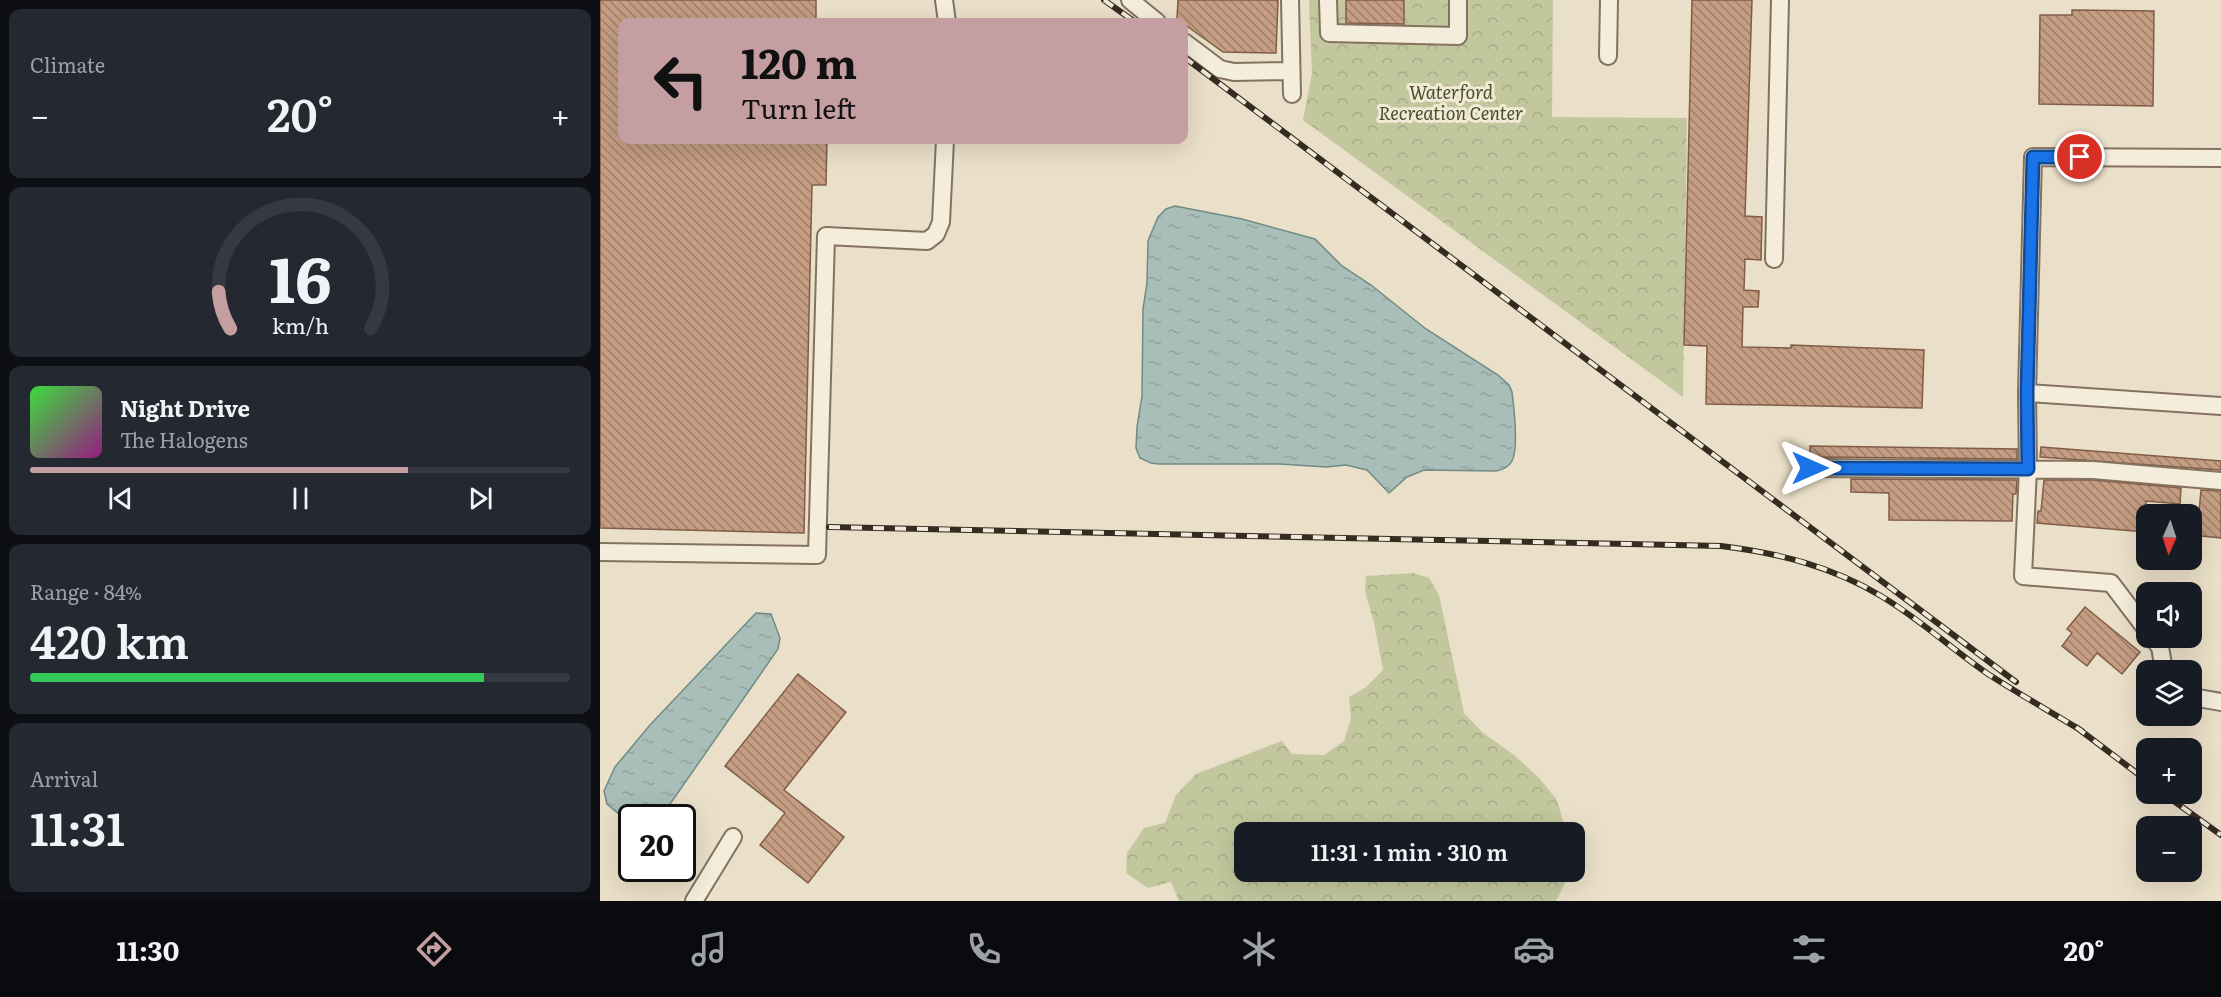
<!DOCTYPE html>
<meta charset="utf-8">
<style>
body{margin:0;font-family:Literata,serif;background:#242831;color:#f1f3f6;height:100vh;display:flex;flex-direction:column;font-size:22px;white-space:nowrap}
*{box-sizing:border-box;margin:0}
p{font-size:20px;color:#9ea1a6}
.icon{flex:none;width:33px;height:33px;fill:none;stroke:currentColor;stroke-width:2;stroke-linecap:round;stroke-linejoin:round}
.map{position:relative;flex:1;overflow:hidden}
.sheet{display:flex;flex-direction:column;gap:9px;padding:9px;background:#0d0f14;width:600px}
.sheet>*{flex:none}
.top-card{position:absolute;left:18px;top:18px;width:570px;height:126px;border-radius:12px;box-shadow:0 6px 24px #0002;background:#c49ea0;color:#111;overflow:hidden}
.needle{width:39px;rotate:183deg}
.controls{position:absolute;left:1536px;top:504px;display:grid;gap:12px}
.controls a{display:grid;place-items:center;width:66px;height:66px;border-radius:12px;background:#171b24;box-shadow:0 6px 24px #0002;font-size:30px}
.speed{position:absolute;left:18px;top:804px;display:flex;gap:12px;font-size:30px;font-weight:700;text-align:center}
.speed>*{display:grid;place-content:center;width:78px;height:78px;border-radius:50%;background:#171b24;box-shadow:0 6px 24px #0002;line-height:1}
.speed .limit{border:3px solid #111;border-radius:9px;background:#fff;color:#111}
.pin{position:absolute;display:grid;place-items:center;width:51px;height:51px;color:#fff;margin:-26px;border:3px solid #fff;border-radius:50%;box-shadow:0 2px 6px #0007}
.me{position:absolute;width:66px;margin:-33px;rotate:90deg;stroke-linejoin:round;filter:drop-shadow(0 0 4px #0008)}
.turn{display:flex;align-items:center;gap:21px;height:126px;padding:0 24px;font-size:27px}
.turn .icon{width:78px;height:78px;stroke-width:2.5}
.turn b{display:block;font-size:42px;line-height:51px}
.big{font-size:45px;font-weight:600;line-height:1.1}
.sheet .widget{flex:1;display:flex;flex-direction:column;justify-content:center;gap:9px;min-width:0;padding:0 21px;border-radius:12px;background:#242831}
.sheet .dial{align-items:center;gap:0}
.dial svg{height:156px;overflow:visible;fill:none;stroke:#363941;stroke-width:7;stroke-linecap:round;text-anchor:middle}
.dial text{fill:#f1f3f6;stroke:none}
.song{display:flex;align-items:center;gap:18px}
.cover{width:72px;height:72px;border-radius:9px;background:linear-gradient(135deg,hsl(120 70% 55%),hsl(310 70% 35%))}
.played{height:6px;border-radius:3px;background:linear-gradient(90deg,#c49ea0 70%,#363941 70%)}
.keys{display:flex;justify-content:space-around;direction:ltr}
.heat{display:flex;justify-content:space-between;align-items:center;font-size:33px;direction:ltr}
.charge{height:9px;border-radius:4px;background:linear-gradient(90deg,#34c759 84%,#363941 0)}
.trip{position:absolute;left:634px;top:822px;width:351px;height:60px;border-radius:12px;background:#171b24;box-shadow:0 6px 24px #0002;font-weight:600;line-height:60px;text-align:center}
.dock{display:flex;height:96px;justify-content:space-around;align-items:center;background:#090b0e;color:#9ea1a6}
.dock .icon{width:42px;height:42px}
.dock .current{color:#c49ea0}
.dock b{font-size:27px;color:#f1f3f6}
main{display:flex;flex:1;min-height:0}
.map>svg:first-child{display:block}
.forest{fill:url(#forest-crowns)}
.water{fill:url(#water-ripples);stroke:#708c85;stroke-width:1.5}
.building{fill:url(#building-back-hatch);stroke:#815d47;stroke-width:1.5}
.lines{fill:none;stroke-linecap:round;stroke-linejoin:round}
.minor-casing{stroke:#84725f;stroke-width:20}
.minor{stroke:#f5eddb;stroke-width:16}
.rail-casing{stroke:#362b21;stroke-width:6}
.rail{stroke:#f2ead7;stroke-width:4;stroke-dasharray:11;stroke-linecap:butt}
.route-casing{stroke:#114b97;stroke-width:15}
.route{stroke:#1a73e8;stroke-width:10}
.labels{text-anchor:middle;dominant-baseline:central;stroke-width:6;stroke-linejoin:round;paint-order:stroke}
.park-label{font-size:18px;font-style:italic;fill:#47502a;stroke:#f2ead7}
</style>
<main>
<section class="sheet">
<div class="widget"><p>Climate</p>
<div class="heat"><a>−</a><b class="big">20°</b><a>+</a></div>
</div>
<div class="widget dial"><svg viewBox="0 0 100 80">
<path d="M14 69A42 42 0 1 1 86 69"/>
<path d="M14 69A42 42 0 0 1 8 50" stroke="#c49ea0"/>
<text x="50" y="56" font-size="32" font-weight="700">16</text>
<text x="50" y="72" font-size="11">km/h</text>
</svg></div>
<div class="widget">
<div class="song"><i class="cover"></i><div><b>Night Drive</b><p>The Halogens</p></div></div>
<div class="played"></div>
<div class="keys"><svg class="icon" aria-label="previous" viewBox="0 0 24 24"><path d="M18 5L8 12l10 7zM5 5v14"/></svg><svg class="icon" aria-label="pause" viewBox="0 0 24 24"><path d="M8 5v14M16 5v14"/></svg><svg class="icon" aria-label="next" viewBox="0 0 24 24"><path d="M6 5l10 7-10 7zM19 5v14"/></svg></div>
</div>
<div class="widget"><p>Range · 84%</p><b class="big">420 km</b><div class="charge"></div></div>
<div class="widget"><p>Arrival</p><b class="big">11:31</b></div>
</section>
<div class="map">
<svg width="1621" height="901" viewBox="0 0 1621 901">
<defs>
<pattern id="forest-crowns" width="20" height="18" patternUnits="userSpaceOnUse" patternTransform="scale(1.5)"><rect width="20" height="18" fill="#c3c79d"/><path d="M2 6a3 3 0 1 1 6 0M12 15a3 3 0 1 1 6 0" fill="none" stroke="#a8ab87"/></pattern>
<pattern id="water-ripples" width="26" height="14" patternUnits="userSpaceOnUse" patternTransform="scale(1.5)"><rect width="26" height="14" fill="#a9beb8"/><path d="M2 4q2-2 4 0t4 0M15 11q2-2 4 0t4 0" fill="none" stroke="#92a39e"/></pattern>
<pattern id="building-back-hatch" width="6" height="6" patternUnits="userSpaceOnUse" patternTransform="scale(1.5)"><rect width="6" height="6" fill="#c49d82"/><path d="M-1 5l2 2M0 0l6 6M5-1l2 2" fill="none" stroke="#a0806a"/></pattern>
</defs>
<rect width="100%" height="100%" fill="#eadfc8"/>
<path class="forest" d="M 709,0 L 953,0 L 952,117 L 1087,118 L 1083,397 L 703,120 L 712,73 Z
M 813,573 L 829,578 L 839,595 L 864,713 L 882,732 L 914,755 L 940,779 L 957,800 L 966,832 L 645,832 L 645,872 L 966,872 L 966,881 L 956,901 L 579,901 L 571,882 L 548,888 L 526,873 L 527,853 L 544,828 L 565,823 L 576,795 L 596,774 L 682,741 L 692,754 L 724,755 L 744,741 L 751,719 L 749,697 L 765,688 L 783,670 L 774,623 L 765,591 L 766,576 Z"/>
<path class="water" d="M 575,206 L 642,219 L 715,239 L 742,266 L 771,285 L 826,329 L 898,375 L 909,385 L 912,392 C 914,408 919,447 912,461 C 908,468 903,470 896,471 L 824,470 L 807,477 L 789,493 L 767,470 L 746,465 L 726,467 L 680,464 L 559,464 L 551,463 L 540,458 L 536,448 L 537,427 L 542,396 L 543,309 L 547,283 L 548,241 L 558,217 L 566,209 Z
M 156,613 L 171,614 L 180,638 L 178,649 L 61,817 L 32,818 L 31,824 L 7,804 L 4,791 L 15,767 L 50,725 Z"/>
<path class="building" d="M 0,0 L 216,0 L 216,22 L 22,22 L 22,140 L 227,140 L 226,185 L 212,185 L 204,533 L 0,528 Z
M 578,0 L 678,0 L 676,53 L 623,52 L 577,19 Z
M 746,0 L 804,0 L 804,24 L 746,23 Z
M 1092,0 L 1152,0 L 1145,216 L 1162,217 L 1161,260 L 1145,259 L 1144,290 L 1159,291 L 1158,307 L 1143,307 L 1142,347 L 1191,348 L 1191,345 L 1324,350 L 1322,408 L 1106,404 L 1107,346 L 1084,345 Z
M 1472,10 L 1554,11 L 1553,106 L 1439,104 L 1440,15 L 1472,15 Z
M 1210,446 L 1417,449 L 1417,459 L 1210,457 Z
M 1441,447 L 1621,461 L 1621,470 L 1440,457 Z
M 1251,479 L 1417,480 L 1416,494 L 1413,494 L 1412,521 L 1289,520 L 1289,493 L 1251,492 Z
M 1444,480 L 1493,480 L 1581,488 L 1580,504 L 1546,501 L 1546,532 L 1437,523 L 1438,511 L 1441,511 Z
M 1601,490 L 1621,491 L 1621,538 L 1592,535 L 1592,523 L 1598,523 Z
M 1485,607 L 1540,652 L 1522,674 L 1497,653 L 1487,666 L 1462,646 L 1472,633 L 1467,629 Z
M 198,674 L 246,712 L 184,790 L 244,837 L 208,883 L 160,845 L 185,813 L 125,766 Z"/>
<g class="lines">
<g class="minor-casing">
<path id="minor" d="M 344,0 L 347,22
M 530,0 L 557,22
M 690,0 L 692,94
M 728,0 L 729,33 L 858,36 L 858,0
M 584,42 L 620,69 L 634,72 L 690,71
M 1008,56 L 1009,0
M 1621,158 L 1433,157 L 1427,393 L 1621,406
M 1174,259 L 1180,0
M 1427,393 L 1428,469 L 1423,576 L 1511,583 L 1546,629
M 1210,468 L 1493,470 L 1621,481
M 0,552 L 217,555 L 226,236 L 327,241 L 336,234 L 341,222 L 345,140
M 1553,638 L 1560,647 L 1564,670
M 1592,697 L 1621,702
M 94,901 L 133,837"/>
</g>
<use href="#minor" class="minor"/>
<g class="rail-casing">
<path id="rail" d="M 504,0 L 535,22
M 584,57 L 1416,682
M 229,527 L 1121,546 C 1178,553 1231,566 1281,596 C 1318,618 1352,649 1388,674 C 1419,694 1451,712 1482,731
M 1476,727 L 1546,780
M 1564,794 L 1621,835"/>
</g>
<use href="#rail" class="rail"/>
</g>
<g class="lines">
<g class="route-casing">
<path id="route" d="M 1210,468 L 1428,469 L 1427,393 L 1433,157 L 1480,157"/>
</g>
<use href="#route" class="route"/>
</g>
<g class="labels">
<g class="park-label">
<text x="851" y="91">Waterford<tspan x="851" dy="21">Recreation Center</tspan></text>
</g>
</g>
</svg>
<div class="controls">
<a><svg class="needle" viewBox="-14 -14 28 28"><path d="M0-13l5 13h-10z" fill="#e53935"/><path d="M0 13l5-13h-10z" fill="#9ea1a6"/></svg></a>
<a><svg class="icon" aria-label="sound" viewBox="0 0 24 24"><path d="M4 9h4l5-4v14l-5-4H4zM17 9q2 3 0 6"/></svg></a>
<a><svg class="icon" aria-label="layers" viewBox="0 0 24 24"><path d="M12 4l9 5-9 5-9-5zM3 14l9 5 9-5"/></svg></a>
<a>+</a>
<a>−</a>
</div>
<div class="speed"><div class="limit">20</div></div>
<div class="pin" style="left:1480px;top:157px;background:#d93025"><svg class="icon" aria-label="arrive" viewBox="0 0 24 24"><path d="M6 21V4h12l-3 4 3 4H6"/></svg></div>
<svg class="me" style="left:1210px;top:468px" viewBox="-20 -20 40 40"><path d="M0-17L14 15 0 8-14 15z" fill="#1a73e8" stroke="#fff" stroke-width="4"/></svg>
<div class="trip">11:31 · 1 min · 310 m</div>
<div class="top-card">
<div class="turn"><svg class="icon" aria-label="left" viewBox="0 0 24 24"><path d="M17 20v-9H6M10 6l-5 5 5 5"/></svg><div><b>120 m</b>Turn left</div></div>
</div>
</div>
</main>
<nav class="dock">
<b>11:30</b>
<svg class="icon current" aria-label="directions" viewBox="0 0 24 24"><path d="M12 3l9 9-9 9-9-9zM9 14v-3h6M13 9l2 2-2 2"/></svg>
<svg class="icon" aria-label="music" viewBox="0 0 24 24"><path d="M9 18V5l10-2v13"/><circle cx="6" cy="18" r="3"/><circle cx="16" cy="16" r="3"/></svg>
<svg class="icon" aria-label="phone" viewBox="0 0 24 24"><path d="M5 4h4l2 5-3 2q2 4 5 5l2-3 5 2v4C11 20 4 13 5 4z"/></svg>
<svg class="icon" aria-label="climate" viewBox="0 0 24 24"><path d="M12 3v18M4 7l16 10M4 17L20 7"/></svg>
<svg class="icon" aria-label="car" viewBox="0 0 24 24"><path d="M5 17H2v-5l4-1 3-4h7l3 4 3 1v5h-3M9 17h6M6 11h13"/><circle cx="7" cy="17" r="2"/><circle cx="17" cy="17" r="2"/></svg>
<svg class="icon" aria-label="filters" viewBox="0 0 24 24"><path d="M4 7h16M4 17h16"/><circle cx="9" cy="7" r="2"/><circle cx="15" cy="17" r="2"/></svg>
<b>20°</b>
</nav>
